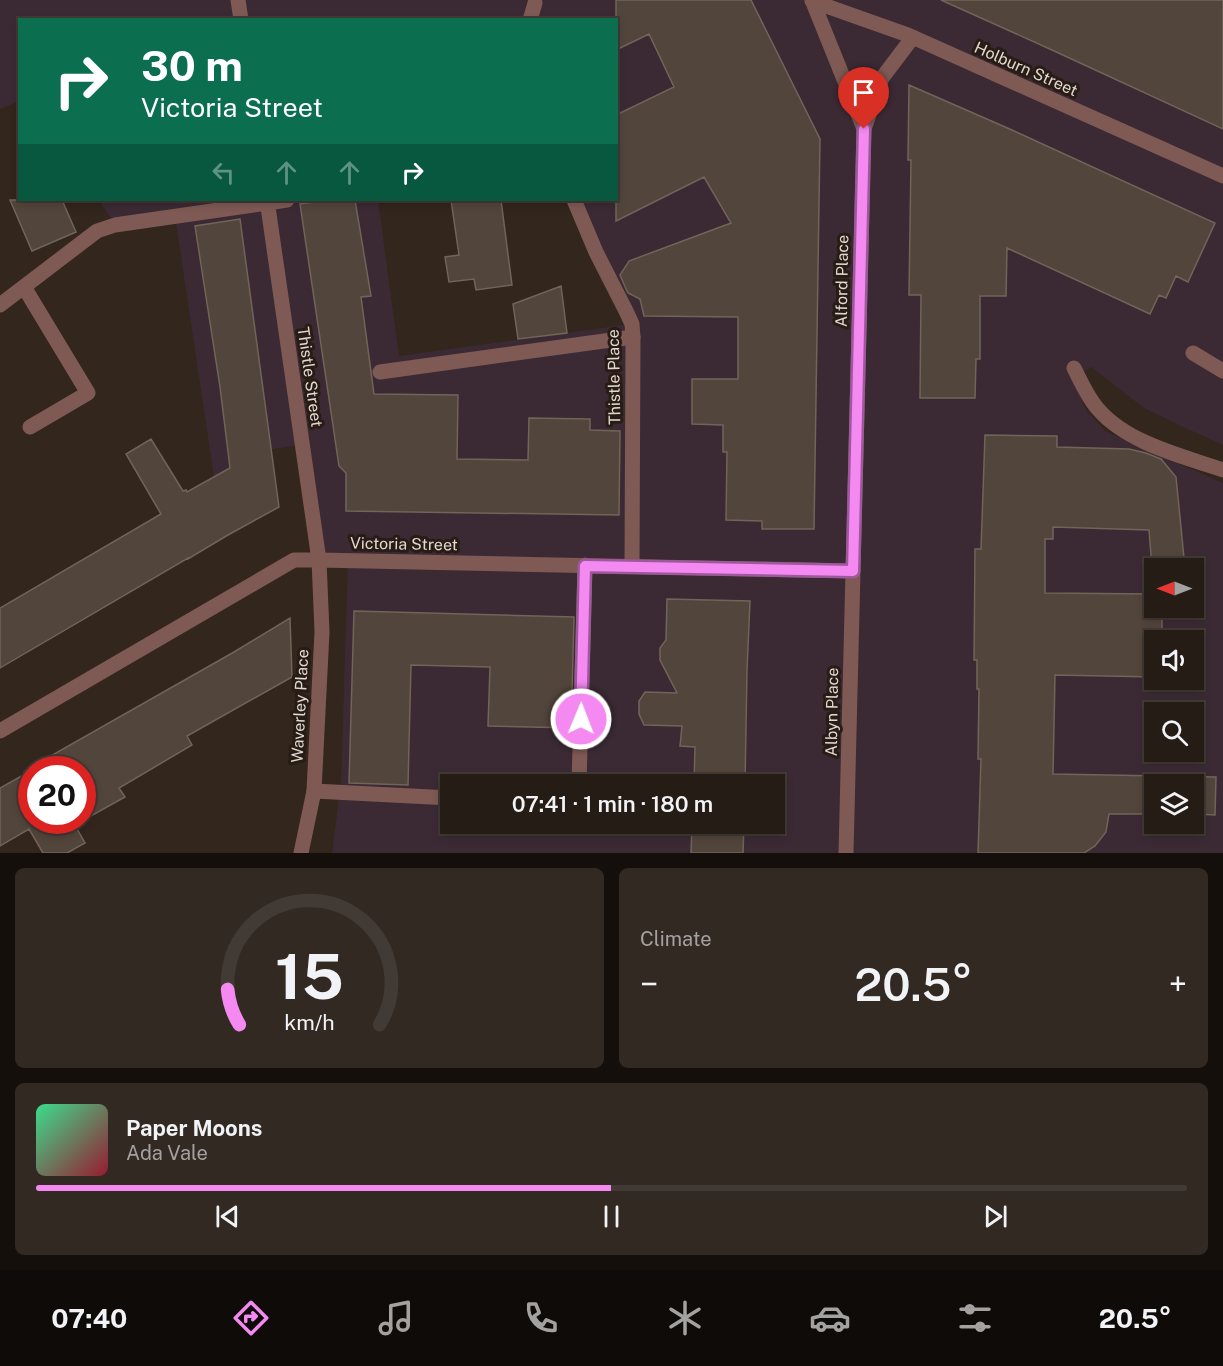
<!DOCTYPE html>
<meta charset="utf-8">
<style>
body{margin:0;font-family:"Public Sans",sans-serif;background:#322923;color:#f1f3f6;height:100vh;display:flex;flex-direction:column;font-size:22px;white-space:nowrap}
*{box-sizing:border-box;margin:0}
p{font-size:20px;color:#a4a1a1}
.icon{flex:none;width:33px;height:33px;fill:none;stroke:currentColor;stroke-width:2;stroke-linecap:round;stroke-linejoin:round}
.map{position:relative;height:853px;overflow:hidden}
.drawer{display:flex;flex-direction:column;gap:15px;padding:15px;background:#150f0c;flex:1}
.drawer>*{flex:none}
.top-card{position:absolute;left:18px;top:18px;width:600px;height:183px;border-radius:0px;box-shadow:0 3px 9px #0003,0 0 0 2px #423a35;background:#0b6e4f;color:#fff;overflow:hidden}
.needle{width:39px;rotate:270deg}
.tools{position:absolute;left:1144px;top:558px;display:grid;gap:12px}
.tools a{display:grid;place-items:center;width:60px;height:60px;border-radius:0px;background:#261c16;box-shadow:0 3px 9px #0003,0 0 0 2px #423a35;font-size:30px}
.speed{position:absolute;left:18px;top:756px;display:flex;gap:12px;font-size:30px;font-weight:700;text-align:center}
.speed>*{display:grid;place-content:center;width:78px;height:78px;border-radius:50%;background:#261c16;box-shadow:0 3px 9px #0003,0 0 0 2px #423a35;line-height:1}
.speed .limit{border:9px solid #d22;background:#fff;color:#111}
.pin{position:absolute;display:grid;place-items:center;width:51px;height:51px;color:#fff;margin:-62px -26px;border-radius:50% 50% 50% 0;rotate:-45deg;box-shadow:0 0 6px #0007}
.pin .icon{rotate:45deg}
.me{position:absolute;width:66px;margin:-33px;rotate:1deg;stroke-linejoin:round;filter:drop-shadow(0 0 4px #0008)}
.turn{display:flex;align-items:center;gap:21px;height:126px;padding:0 24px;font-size:27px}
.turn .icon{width:78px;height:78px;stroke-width:2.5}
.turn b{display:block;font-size:42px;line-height:51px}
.lanes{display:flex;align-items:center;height:57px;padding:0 24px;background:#0003;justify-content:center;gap:30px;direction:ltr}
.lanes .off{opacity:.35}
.big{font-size:45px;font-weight:600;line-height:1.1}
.drawer .tile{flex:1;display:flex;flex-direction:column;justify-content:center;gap:9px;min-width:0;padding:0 21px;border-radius:9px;background:#322923}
.drawer .dial{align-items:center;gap:0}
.dial svg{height:156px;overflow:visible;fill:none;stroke:#423a35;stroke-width:7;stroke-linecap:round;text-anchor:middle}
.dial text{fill:#f1f3f6;stroke:none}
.song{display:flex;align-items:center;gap:18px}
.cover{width:72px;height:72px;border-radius:9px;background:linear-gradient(135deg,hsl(150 70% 55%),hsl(350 70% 35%))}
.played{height:6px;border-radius:3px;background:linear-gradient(90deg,#f389f1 50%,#423a35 50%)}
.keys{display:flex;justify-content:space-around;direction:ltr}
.heat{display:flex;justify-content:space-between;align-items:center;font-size:33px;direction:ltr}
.drawer .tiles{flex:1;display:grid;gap:15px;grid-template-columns:1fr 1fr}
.tile:last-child{grid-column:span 2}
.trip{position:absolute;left:440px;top:774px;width:345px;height:60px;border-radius:0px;background:#261c16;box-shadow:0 3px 9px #0003,0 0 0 2px #423a35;font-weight:600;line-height:60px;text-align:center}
.dock{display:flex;height:96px;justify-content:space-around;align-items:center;background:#0f0b09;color:#a4a1a1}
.dock .icon{width:42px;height:42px}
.dock .active{color:#f389f1}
.dock b{font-size:27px;color:#f1f3f6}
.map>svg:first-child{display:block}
.commercial{fill:#3b2a34;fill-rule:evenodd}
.building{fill:#52453c;stroke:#716459;stroke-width:1.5}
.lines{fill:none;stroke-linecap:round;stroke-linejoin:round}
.service{stroke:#7f5a54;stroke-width:15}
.minor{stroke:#7f5a54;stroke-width:15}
.tertiary{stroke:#7f5a54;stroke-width:15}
.route-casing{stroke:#9e599d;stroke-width:15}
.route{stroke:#f389f1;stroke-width:10}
.labels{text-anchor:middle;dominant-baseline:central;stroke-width:6;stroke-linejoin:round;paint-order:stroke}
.street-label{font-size:16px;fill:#e1d9d3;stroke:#281c14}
</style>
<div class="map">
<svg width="1223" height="853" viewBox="0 0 1223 853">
<rect width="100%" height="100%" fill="#32261d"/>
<path class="commercial" d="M 0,0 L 1223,0 L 1223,445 L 1181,426 L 1144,408 L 1091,367 L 1072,379 L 1087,411 L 1105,431 L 1223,483 L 1223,853 L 332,853 L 341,782 L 348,561 L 319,560 L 302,445 L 272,449 L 251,456 L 214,477 L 175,216 L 115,225 L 99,200 L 378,200 L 399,356 L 631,324 L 574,200 L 616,200 L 616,20 L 20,20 L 19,101 L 0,109 ZM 1155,568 L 1194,568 L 1194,608 L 1155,608 ZM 1155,640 L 1194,640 L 1194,680 L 1155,680 ZM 1155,712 L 1194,712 L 1194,752 L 1155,752 ZM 450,784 L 774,784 L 774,824 L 450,824 ZM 1155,784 L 1194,784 L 1194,824 L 1155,824 Z"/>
<path class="building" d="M 616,0 L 751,0 L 820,139 L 814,529 L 762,529 L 762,521 L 726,520 L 727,452 L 723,452 L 723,425 L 692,424 L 692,379 L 738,379 L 738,317 L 644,316 L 640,299 L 628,293 L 626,289 L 620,275 L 629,261 L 731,223 L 704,177 L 616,221 L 616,115 L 674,87 L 649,34 L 616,50 Z
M 941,0 L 1223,0 L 1223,129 L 1052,50 Z
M 909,85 L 1012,130 L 1215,223 L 1188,282 L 1176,276 L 1166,298 L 1159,295 L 1150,314 L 1007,248 L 1006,296 L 980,296 L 980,359 L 976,359 L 975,398 L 920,398 L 921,295 L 909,295 L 911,160 L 908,160 Z
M 10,200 L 62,200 L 76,232 L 32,251 Z
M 328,200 L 355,200 L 371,296 L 361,297 L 374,394 L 458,395 L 457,459 L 528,460 L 529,418 L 590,419 L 590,430 L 620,431 L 619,515 L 346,511 L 346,473 L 339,466 L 300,204 Z
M 451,200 L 501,200 L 512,285 L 476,290 L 474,279 L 449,282 L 445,257 L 459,255 Z
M 240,219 L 279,507 L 228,535 L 188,559 L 188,558 L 0,668 L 0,608 L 161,514 L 126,454 L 151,439 L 183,491 L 186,490 L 187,492 L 230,468 L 220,387 L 195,226 Z
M 561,286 L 567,333 L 518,339 L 513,304 Z
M 985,435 L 1057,436 L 1057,447 L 1129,449 L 1146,453 L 1161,459 L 1176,477 L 1185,568 L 1152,568 L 1149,530 L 1053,527 L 1053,539 L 1045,539 L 1045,593 L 1155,594 L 1155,608 L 1162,608 L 1162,640 L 1155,640 L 1155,677 L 1055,675 L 1053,774 L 1216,777 L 1215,815 L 1194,814 L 1194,784 L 1155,784 L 1155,814 L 1109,814 L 1106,832 L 1095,846 L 1084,853 L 978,853 L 981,759 L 978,759 L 979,689 L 977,689 L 977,660 L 974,660 L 975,549 L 981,549 Z
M 667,599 L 750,601 L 747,671 L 745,784 L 694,784 L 695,747 L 680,746 L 682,726 L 644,725 L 639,714 L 639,701 L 645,692 L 677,693 L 660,660 L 660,648 L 666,640 Z
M 354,611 L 574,617 L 571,728 L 488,726 L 490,667 L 411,665 L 408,785 L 349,783 Z
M 290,618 L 292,677 L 187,736 L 192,745 L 119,788 L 125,797 L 82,821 L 82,770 L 26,770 L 234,652 Z
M 32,770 L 32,820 L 72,820 L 85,843 L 67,853 L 43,853 L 29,829 L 0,846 L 0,788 Z
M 692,824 L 744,824 L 743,853 L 691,853 Z"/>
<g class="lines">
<path class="service" d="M 530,20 L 535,3
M 24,287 L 88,393 L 30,427
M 0,305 L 97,231 L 115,225 L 267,203
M 1193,353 L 1223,371
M 380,372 L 633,337
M 579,784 L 585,565
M 314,791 L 450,798"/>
<path class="minor" d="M 574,200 L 596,252 L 626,311 L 632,324 L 633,337 L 632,566
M 267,203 L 287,200
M 1074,368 C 1081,382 1088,398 1098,409 C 1127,443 1182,456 1223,470
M 0,731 L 294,560 L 319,560"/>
<path class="tertiary" d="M 238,0 L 241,20
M 812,0 L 864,129 L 846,853
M 812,1 L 908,35 L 1223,176
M 864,129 L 882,78 L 913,37
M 267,200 L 319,560 L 322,632 L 314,791 L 301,853
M 319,560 L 853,571"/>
</g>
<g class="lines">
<g class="route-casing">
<path id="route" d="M 581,719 L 585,566 L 853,571 L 864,129"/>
</g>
<use href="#route" class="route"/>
</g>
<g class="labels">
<g class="street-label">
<text transform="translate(1026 69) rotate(24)">Holburn Street</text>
<text transform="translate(842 281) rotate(-89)">Alford Place</text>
<text transform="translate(310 377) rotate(82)">Thistle Street</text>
<text transform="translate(614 377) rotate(-91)">Thistle Place</text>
<text transform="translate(404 544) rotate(1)">Victoria Street</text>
<text transform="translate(300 706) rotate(-87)">Waverley Place</text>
<text transform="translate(832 712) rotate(-89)">Albyn Place</text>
</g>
</g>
</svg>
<div class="tools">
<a><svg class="needle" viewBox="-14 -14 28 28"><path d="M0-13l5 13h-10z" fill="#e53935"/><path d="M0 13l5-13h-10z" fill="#a4a1a1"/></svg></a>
<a><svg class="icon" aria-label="sound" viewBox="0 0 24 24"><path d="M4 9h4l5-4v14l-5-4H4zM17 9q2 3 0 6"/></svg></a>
<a><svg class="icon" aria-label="search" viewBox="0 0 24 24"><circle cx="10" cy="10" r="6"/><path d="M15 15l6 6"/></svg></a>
<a><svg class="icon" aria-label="layers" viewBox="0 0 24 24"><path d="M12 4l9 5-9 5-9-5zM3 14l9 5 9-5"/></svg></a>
</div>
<div class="speed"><div class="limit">20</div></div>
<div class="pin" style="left:864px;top:129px;background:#d93025"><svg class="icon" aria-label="arrive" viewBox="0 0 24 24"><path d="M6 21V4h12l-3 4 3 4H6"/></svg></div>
<svg class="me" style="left:581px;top:719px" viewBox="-20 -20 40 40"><circle r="17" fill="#f389f1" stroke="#fff" stroke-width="3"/><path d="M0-11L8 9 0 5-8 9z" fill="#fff"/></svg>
<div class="trip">07:41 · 1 min · 180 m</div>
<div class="top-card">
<div class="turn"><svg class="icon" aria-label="right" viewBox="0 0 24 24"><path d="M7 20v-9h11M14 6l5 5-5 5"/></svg><div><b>30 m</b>Victoria Street</div></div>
<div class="lanes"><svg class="icon off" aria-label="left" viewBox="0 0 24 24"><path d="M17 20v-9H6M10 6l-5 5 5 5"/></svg><svg class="icon off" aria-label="ahead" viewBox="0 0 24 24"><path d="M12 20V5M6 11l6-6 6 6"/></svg><svg class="icon off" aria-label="ahead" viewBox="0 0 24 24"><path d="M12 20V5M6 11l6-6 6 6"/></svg><svg class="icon" aria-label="right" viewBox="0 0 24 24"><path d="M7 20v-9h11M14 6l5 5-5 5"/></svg></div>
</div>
</div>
<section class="drawer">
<div class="tiles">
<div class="tile dial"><svg viewBox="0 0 100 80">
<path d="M14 69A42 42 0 1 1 86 69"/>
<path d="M14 69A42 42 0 0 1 8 51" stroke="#f389f1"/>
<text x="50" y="56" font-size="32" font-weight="700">15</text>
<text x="50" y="72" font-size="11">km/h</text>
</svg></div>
<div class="tile"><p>Climate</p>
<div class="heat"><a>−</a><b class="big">20.5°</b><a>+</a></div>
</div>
<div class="tile">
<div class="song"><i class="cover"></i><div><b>Paper Moons</b><p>Ada Vale</p></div></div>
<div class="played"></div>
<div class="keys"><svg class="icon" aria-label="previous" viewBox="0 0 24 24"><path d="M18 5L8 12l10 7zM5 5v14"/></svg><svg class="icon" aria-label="pause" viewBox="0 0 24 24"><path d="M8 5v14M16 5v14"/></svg><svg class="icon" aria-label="next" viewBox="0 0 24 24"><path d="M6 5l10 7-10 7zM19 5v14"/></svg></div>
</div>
</div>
</section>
<nav class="dock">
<b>07:40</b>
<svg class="icon active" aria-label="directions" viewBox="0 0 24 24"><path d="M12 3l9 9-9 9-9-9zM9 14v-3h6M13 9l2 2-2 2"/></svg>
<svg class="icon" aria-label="music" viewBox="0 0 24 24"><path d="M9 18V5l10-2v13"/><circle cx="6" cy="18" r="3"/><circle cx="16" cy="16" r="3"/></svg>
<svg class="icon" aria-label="phone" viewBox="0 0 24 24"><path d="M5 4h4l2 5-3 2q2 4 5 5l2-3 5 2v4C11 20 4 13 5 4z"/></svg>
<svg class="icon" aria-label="climate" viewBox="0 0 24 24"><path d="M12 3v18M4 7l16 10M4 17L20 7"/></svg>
<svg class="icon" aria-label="car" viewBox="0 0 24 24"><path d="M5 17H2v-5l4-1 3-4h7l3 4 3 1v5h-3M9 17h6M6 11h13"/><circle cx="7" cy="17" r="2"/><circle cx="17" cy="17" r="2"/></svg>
<svg class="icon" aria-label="filters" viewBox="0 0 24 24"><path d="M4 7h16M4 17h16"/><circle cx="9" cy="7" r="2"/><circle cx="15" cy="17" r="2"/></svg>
<b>20.5°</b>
</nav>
